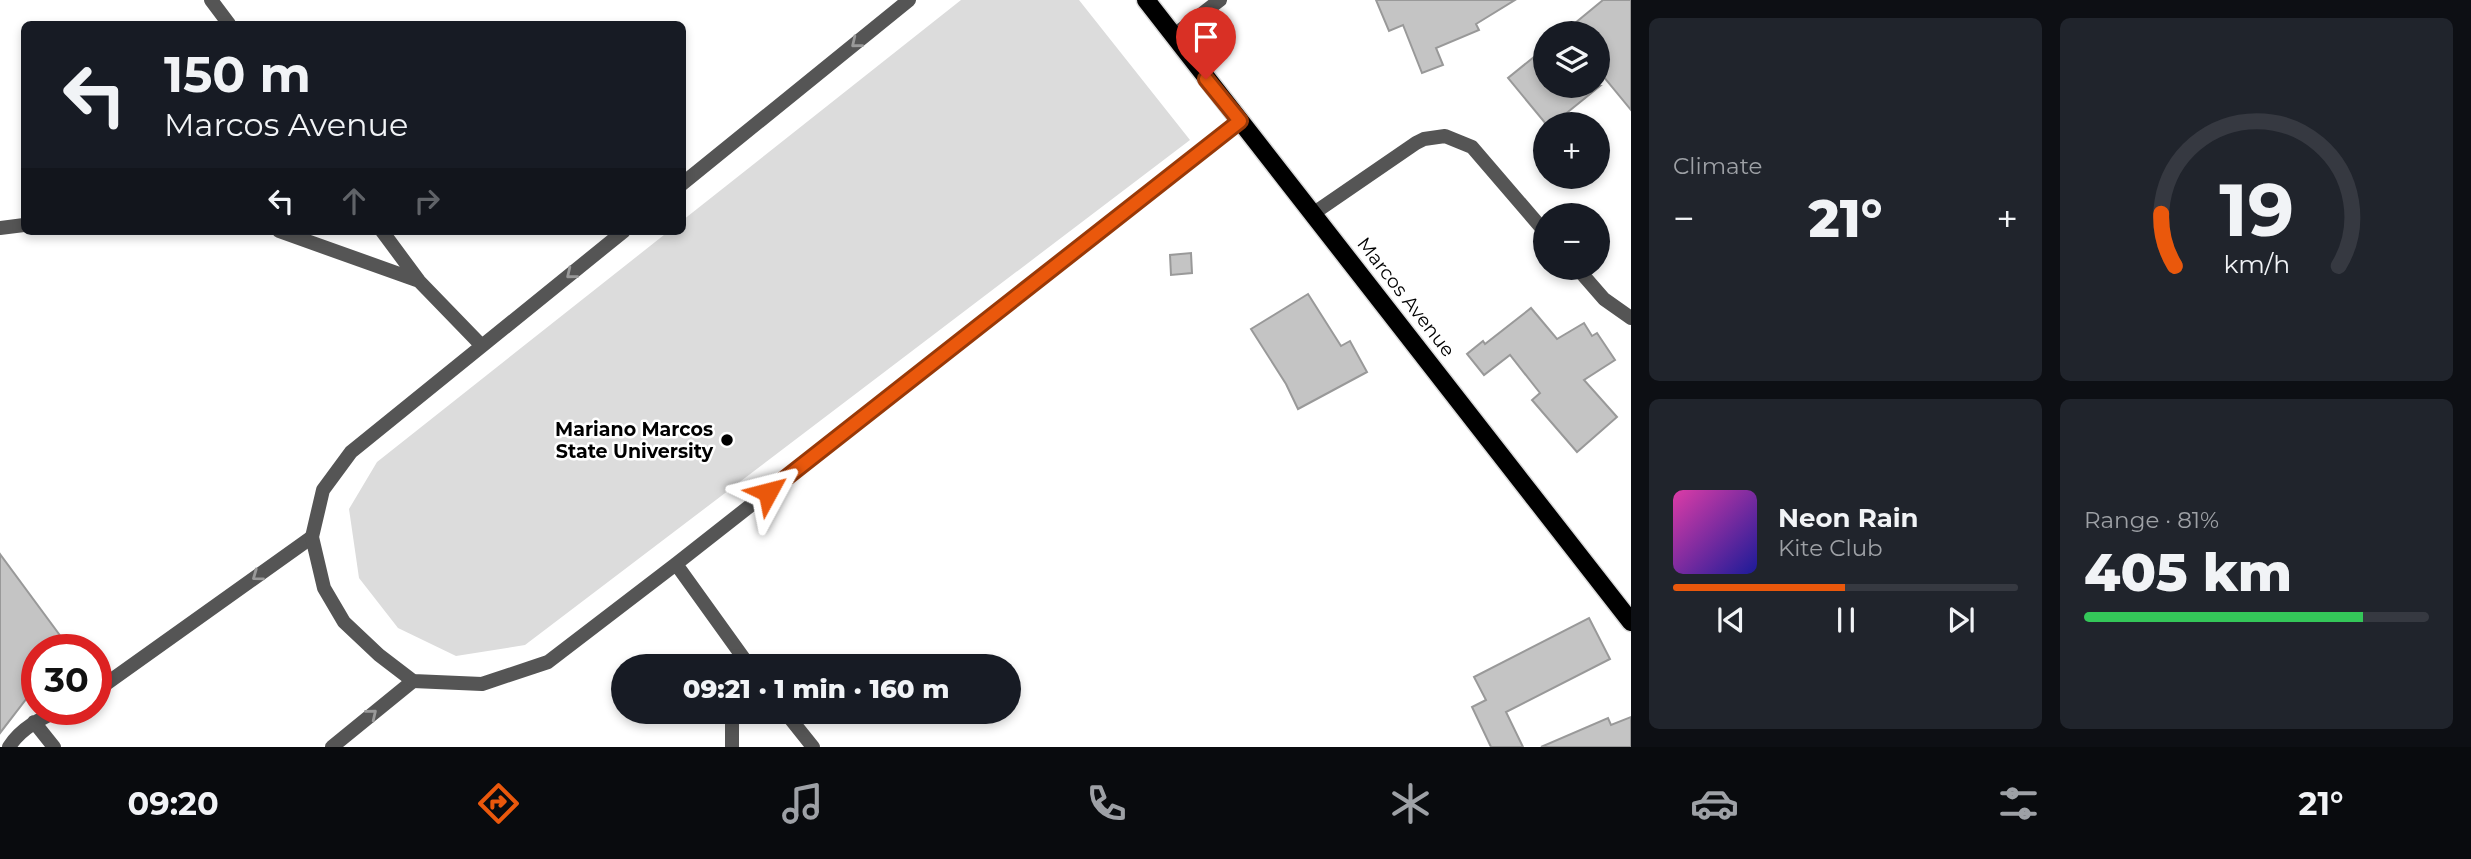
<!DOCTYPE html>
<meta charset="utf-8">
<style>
body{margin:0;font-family:Montserrat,sans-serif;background:#20242c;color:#f1f3f6;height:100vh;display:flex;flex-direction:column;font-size:26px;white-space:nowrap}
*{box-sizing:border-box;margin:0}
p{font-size:23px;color:#9ea1a6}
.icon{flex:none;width:38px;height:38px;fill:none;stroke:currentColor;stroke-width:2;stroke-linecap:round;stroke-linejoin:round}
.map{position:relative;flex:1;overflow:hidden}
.panel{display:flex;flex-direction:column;gap:18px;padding:18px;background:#0d0f14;width:840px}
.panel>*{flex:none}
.hud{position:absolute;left:21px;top:21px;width:665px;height:214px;border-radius:10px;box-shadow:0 4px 10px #0003;background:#171b24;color:#f1f3f6;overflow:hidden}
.controls{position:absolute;left:1533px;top:21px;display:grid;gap:14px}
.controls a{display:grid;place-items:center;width:77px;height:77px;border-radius:50%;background:#171b24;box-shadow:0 4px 10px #0003;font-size:35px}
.speed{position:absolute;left:21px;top:634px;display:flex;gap:14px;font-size:35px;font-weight:700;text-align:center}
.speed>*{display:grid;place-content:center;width:91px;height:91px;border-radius:50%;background:#171b24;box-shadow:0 4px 10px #0003;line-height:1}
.speed .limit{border:10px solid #d22;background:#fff;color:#111}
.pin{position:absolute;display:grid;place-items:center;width:60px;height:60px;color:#fff;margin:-72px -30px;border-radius:50% 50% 50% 0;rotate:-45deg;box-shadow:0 0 7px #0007}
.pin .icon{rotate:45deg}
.me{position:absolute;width:77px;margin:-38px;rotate:52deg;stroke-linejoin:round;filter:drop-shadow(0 0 5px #0008)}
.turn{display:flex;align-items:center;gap:24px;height:147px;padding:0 28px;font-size:32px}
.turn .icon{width:91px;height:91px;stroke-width:2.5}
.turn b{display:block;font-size:49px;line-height:60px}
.lanes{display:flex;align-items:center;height:66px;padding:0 28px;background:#0003;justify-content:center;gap:35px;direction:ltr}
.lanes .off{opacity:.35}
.big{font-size:52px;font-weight:800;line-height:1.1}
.panel .tile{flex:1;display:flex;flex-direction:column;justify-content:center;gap:10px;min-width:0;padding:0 24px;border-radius:10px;background:#20242c}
.panel .dial{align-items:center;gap:0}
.dial svg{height:182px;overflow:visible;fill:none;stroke:#363941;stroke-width:7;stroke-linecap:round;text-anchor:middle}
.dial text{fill:#f1f3f6;stroke:none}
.song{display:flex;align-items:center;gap:21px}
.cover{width:84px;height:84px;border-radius:10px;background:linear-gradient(135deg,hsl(320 70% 55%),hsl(240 70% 35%))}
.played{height:7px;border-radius:4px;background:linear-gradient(90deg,#ea580c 50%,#363941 50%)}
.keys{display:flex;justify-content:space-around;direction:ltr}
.heat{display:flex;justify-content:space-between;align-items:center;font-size:38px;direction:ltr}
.charge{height:10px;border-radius:5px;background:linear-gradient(90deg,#34c759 81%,#363941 0)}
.panel .tiles{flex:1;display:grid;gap:18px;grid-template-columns:repeat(2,1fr)}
.trip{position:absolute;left:611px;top:654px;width:410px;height:70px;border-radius:35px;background:#171b24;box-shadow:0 4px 10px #0003;font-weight:800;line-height:70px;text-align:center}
.dock{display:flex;height:112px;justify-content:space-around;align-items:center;background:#090b0e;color:#9ea1a6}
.dock .icon{width:49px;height:49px}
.dock .active{color:#ea580c}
.dock b{font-size:32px;color:#f1f3f6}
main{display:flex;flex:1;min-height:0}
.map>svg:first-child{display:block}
.green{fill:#dcdcdc}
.building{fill:#c4c4c4;stroke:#999;stroke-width:2}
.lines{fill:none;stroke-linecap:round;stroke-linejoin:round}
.primary-casing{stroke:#dbdbdb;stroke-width:21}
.service{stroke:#555;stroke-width:14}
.minor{stroke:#555;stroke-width:14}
.primary{stroke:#000;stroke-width:18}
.oneway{stroke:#999}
.route-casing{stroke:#983908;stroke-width:18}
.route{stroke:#ea580c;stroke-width:12}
.poi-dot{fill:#000;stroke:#fff;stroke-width:2.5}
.labels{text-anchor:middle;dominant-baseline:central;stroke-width:5;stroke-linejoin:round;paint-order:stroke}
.street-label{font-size:19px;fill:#000;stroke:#fff}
.poi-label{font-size:19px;font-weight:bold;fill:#000;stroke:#fff;text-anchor:end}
</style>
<main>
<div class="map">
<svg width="1631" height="747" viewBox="0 0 1631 747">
<rect width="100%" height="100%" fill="#fff"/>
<path class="green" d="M 961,0 L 1079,0 L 1190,140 L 525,645 L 456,656 L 398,628 L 359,578 L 349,509 L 377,462 L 669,231 L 682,231 L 683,220 Z"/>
<path class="building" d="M 1376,0 L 1515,0 L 1476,24 L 1479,30 L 1436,48 L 1443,65 L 1422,73 L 1403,25 L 1389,31 Z
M 1603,0 L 1631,0 L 1631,110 L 1598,70 L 1598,33 L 1563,33 Z
M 1545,48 L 1545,86 L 1600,86 L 1553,124 L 1546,124 L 1508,78 Z
M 1191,253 L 1192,273 L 1171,275 L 1170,255 Z
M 1308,294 L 1341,346 L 1350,341 L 1367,372 L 1298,409 L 1286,384 L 1251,329 Z
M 1531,308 L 1557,339 L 1584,323 L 1592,336 L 1597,333 L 1615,360 L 1584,380 L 1617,417 L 1577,452 L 1532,400 L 1540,393 L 1510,355 L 1484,375 L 1467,354 L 1483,341 L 1485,344 Z
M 0,554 L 70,649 L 37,649 L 37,685 L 0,733 Z
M 1589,618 L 1610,659 L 1506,712 L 1523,747 L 1491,747 L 1472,707 L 1486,700 L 1474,677 Z
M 1631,717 L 1631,747 L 1541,747 L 1608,718 L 1611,725 Z"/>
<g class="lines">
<g class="primary-casing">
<path id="primary" d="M 1146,0 L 1631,622"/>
</g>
<path class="service" d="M 1314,213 L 1416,143 L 1424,139 L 1445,136 L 1472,147 L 1545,232
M 1577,268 L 1604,299 L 1631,318
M 96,691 L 312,537
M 34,722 L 54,747
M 9,747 C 21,728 40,719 61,709
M 332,747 L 413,681"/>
<path class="minor" d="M 211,0 L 229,24
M 1173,36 L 1220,0
M 682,184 L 909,0
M 0,228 L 24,225
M 279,231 L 419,281
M 382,231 L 419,281 L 482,346
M 624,231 L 351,452 L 323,490 L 312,537 L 324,588 L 344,622 L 379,655 L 413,681 L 482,684 L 548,662 L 676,564 L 1240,121
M 676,564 L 750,667
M 785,712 L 813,747
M 732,747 L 732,712"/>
<use href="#primary" class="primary"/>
</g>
<defs><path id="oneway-chevron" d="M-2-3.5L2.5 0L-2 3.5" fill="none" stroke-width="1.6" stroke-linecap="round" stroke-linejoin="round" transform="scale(1.75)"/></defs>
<g class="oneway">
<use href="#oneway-chevron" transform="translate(856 43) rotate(141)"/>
<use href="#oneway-chevron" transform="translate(571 274) rotate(141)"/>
<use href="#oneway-chevron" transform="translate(257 576) rotate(144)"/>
<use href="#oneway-chevron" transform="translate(372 714) rotate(-39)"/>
</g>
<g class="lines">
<g class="route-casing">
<path id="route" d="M 768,492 L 1240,121 L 1206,79"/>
</g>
<use href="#route" class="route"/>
</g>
<circle class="poi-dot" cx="727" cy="440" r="7"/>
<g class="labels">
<g class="street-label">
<text transform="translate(1406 297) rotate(52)">Marcos Avenue</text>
</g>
<g class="poi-label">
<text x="713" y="429">Mariano Marcos<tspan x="713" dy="22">State University</tspan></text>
</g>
</g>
</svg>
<div class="controls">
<a><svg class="icon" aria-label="layers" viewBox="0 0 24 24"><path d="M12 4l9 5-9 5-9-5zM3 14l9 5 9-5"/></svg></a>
<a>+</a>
<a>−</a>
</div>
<div class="speed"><div class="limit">30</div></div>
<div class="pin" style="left:1206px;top:79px;background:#d93025"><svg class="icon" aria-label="arrive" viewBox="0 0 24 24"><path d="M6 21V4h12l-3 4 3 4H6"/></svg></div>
<svg class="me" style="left:768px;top:492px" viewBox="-20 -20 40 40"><path d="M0-17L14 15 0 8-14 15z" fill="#ea580c" stroke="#fff" stroke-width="4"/></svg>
<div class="trip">09:21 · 1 min · 160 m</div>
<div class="hud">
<div class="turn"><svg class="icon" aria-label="left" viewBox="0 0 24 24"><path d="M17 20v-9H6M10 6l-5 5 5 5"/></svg><div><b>150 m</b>Marcos Avenue</div></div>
<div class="lanes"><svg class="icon" aria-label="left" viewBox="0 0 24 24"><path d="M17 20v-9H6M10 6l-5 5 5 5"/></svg><svg class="icon off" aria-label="ahead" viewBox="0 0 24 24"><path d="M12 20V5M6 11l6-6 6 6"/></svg><svg class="icon off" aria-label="right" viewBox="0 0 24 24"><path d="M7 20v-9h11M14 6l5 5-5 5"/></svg></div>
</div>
</div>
<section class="panel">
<div class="tiles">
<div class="tile"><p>Climate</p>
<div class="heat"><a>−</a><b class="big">21°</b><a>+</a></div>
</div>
<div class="tile dial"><svg viewBox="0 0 100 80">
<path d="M14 69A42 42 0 1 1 86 69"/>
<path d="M14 69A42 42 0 0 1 8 46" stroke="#ea580c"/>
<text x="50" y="56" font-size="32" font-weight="700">19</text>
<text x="50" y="72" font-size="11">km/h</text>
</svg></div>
<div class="tile">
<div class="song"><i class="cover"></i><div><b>Neon Rain</b><p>Kite Club</p></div></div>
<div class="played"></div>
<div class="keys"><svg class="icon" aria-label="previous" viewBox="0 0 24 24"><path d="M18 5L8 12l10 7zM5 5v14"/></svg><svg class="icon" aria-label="pause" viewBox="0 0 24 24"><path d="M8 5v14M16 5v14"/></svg><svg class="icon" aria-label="next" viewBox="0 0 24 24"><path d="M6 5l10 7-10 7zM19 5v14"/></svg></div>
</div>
<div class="tile"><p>Range · 81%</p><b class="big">405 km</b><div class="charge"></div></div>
</div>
</section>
</main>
<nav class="dock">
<b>09:20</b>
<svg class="icon active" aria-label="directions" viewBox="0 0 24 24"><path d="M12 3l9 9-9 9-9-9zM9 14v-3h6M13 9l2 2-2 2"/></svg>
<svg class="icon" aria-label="music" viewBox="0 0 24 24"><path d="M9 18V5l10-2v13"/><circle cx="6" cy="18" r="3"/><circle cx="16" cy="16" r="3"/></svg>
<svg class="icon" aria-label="phone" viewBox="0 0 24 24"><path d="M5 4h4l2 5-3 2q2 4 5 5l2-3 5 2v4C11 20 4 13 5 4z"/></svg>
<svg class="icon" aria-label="climate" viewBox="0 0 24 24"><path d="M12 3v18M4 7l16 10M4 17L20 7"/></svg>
<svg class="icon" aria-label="car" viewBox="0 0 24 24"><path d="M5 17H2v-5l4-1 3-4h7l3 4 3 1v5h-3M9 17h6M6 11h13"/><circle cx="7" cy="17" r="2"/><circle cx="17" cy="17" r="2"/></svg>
<svg class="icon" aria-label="filters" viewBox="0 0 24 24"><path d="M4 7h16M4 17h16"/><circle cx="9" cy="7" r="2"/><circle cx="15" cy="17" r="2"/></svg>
<b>21°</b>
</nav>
